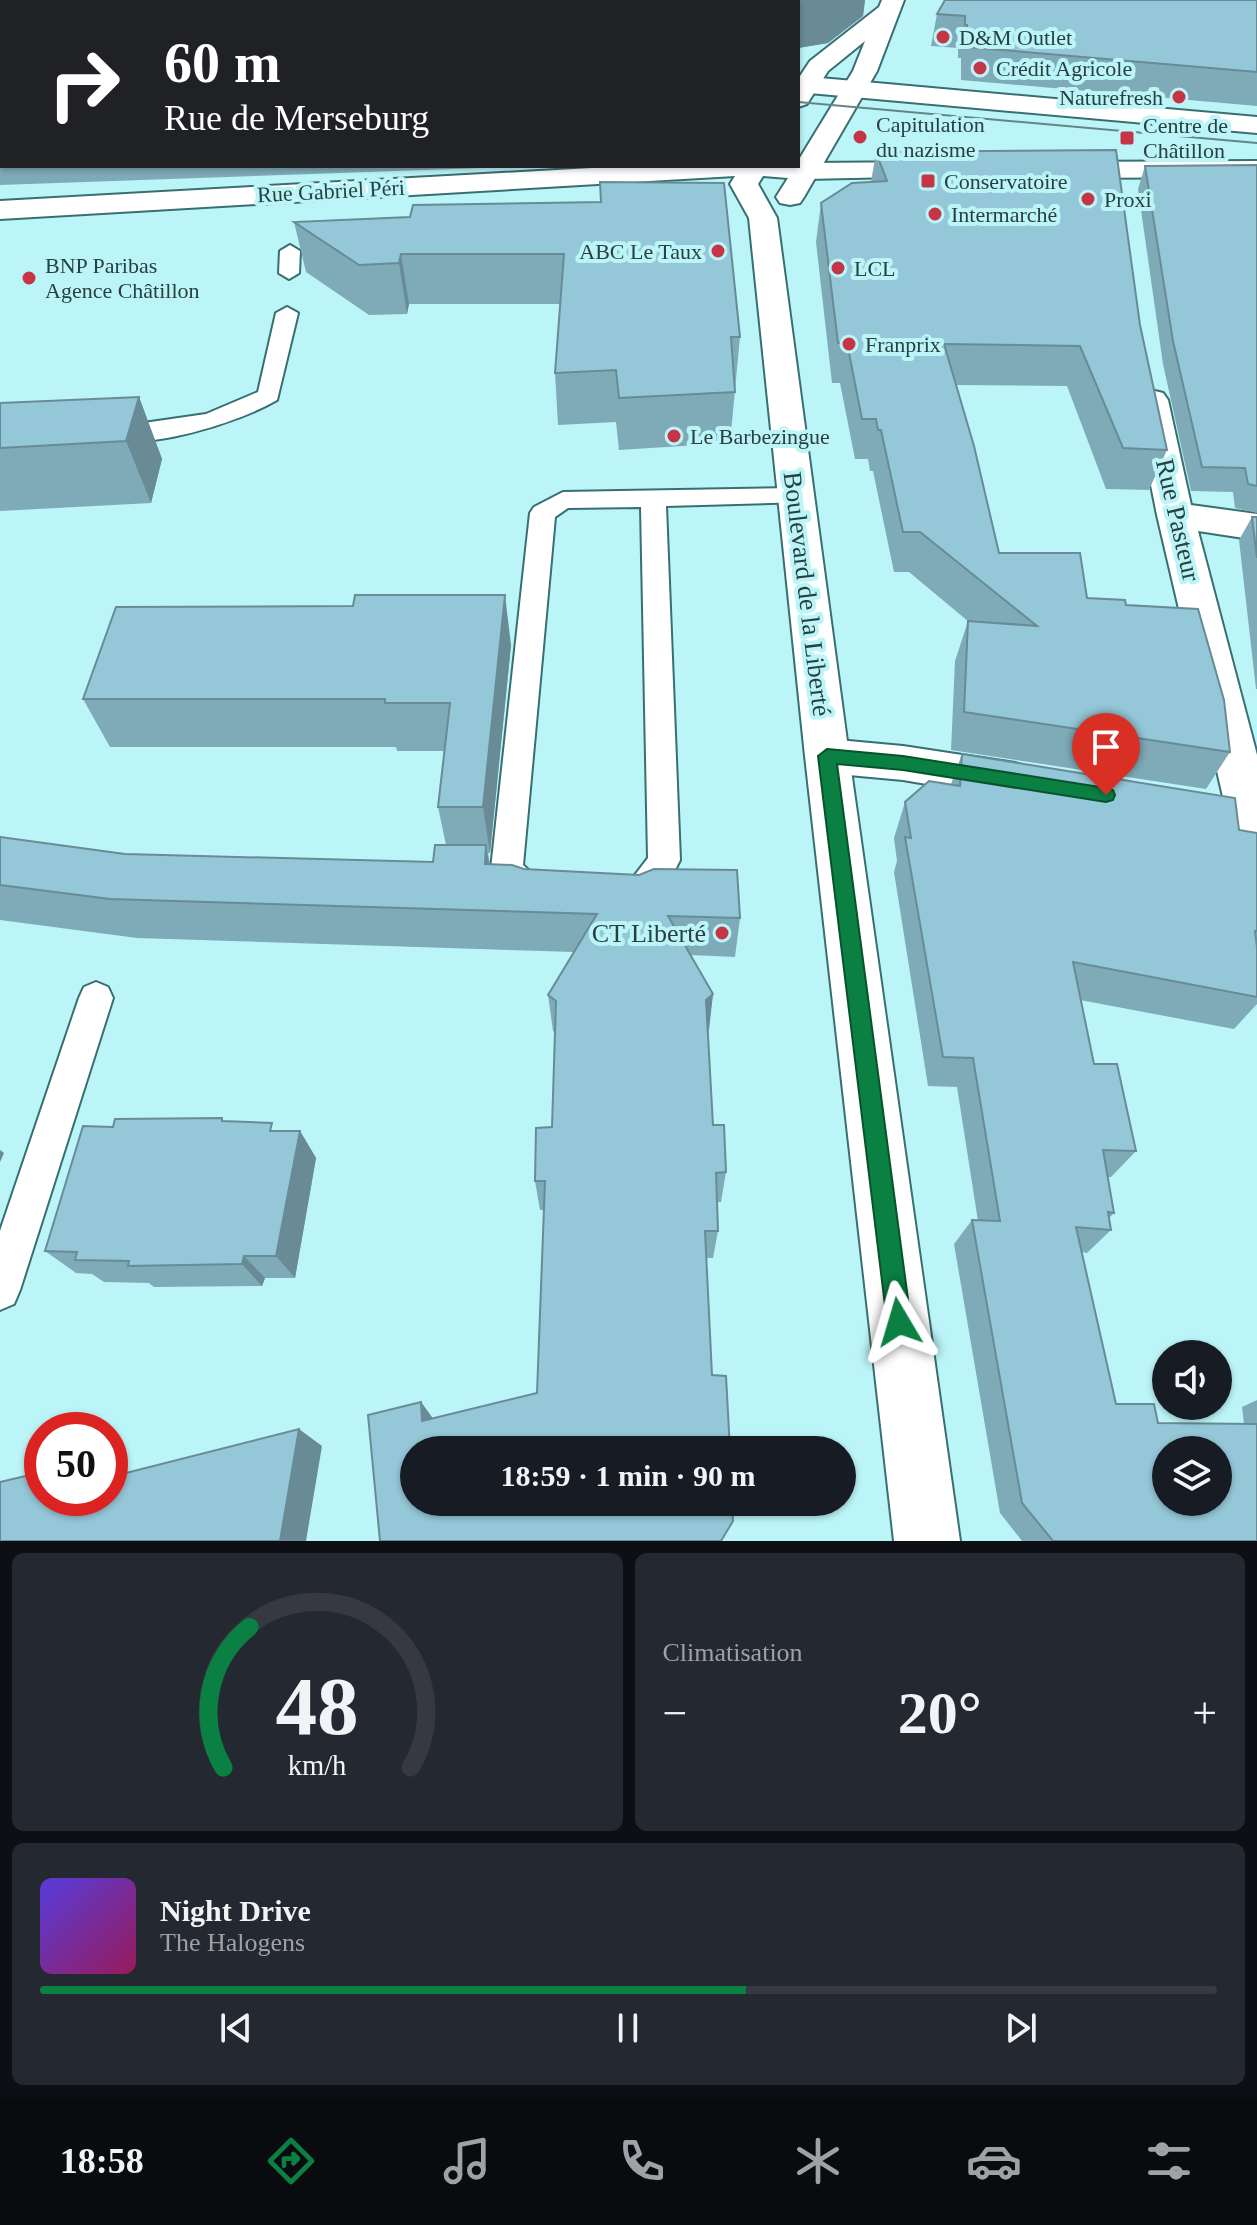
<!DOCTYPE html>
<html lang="fr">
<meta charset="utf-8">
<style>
body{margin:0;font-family:"Times New Roman",serif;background:#242831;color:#f1f3f6;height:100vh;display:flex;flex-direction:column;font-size:30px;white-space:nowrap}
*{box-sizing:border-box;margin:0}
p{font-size:26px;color:#9ea1a6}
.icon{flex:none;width:44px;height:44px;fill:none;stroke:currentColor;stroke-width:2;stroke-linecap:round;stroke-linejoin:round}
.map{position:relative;height:1541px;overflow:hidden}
.drawer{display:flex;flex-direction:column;gap:12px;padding:12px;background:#0d0f14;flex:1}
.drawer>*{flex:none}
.guide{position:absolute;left:0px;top:0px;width:800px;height:168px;box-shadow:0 2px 6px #0004;background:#202124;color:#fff;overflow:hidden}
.fabs{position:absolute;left:1152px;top:1340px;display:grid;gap:16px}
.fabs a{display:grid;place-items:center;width:80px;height:80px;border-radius:50%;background:#171b24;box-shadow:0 2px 6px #0004;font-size:40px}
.speed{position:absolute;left:24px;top:1412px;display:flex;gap:16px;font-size:40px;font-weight:700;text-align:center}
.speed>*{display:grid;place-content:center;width:104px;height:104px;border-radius:50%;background:#171b24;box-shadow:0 2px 6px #0004;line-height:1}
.speed .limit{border:12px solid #d22;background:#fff;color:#111}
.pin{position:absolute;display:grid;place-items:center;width:68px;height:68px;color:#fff;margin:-82px -34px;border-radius:50% 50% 50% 0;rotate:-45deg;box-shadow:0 0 8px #0007}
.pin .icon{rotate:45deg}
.me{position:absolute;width:88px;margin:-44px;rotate:353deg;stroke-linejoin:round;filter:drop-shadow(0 0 6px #0008)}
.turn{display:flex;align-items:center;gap:28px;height:168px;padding:0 32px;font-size:36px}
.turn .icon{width:104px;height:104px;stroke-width:2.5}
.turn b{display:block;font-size:56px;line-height:68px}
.big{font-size:60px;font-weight:700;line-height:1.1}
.drawer .tile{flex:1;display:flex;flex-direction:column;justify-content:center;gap:12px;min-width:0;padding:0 28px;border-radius:12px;background:#242831}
.drawer .dial{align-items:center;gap:0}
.dial svg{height:208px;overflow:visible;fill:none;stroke:#363941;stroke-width:7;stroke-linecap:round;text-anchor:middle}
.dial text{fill:#f1f3f6;stroke:none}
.song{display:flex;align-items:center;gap:24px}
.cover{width:96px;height:96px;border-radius:12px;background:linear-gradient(135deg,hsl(250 70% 55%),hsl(330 70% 35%))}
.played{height:8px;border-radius:4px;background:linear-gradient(90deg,#0b8043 60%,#363941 60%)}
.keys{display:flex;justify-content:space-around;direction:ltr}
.heat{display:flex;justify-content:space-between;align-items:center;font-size:44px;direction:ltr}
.drawer .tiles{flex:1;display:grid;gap:12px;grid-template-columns:1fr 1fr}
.tile:last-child{grid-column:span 2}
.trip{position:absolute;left:400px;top:1436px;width:456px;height:80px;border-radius:40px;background:#171b24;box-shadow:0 2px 6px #0004;font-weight:700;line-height:80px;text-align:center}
.tabs{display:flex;height:128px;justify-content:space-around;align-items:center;background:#090b0e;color:#9ea1a6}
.tabs .icon{width:56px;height:56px}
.tabs .active{color:#0b8043}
.tabs b{font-size:36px;color:#f1f3f6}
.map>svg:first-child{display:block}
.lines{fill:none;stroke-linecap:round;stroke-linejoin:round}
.lane-casing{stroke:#386f71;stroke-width:4}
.street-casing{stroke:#386f71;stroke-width:4}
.secondary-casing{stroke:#386f71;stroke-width:4}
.primary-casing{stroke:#386f71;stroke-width:4}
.lane{fill:#fff;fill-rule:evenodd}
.street{fill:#fff;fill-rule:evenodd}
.secondary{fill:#fff;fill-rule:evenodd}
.primary{fill:#fff;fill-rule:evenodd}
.tram{stroke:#628688;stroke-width:2}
.wall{fill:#7fabb9}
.shaded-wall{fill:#688b96}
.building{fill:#94c7d7;stroke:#688b96;stroke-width:2;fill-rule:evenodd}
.route{fill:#0b8043;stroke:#07532c;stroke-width:2}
.poi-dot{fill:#c53545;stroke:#bcf5f8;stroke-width:3}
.labels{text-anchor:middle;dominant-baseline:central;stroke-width:8;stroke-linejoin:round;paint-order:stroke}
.far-poi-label{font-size:22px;fill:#294041;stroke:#bcf5f8;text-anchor:start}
.far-street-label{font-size:22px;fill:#294041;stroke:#bcf5f8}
.street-label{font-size:26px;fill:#294041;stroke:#bcf5f8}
.poi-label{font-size:26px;fill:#294041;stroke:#bcf5f8;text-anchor:end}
</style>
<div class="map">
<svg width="1257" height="1541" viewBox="0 0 1257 1541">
<rect width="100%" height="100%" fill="#bcf5f8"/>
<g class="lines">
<g class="lane-casing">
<path id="lane" d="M 290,245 L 300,251 L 299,273 L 289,279 L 279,273 L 280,251 Z
M 287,307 L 298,313 L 277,400 C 238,423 146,451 102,439 L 98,434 L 102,429 L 206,414 L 258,392 L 276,313 Z
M 795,488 L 804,490 L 807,496 L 804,502 L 666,506 L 680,860 C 667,886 655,918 623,907 L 618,897 L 648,858 L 641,507 L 568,508 L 555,517 L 523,865 L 538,879 L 545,882 L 550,892 L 545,902 C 520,911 502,891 491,869 L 530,513 L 534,507 L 563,492 Z
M 96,982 L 108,987 L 113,998 L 20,1290 L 14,1304 L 0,1310 L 0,1231 L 79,998 L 84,987 Z"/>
</g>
<g class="street-casing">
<path id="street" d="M 1257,161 L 1257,177 L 1059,178 L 1049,176 L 1045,170 L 1049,164 L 1059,162 Z
M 935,162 L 945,164 L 949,170 L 945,176 L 806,179 L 796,177 L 792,171 L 796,166 L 806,163 Z
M 1151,390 L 1163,393 L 1168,400 L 1191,505 L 1257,514 L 1257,540 L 1198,531 L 1257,755 L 1257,835 L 1251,837 L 1235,831 L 1228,818 L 1157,515 L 1134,400 L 1139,393 Z
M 827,739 L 903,746 L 1015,763 L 1031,768 L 1037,781 L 1031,794 L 1015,799 L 903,780 L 827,773 L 812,768 L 805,756 L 812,744 Z"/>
</g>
<g class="secondary-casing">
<path id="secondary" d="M 882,0 L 904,0 L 877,71 L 804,197 L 800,203 L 790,205 L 780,203 L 776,197 L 788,178 L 763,176 L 758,184 L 777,218 L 849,756 L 960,1541 L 894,1541 L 805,756 L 749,218 L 730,184 L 735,176 L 0,219 L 0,201 L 627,166 L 798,166 L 798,161 L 853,71 L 865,41 L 828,71 L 807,104 L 798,107 L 798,79 L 810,61 L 879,7 Z"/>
</g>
<g class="primary-casing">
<path id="primary" d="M 798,76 L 1257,117 L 1257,133 L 798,92 Z"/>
</g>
<use href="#lane" class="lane"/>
<use href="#street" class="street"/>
<use href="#secondary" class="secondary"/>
<use href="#primary" class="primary"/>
<path class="tram" d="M 798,102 L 1257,143"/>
</g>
<path class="wall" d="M 0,0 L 865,0 L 863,16 L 828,43 L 798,48 L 798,2 L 2,2 L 2,166 L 541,166 L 0,185 Z
M 1257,0 L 1257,106 L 961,80 L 961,58 L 958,58 L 958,48 L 931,46 L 937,14 Z
M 876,152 L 1140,325 L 1167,450 L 1149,490 L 1106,489 L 1067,386 L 956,385 L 999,553 L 1087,598 L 1126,605 L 1230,752 L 1206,789 L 951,750 L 955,661 L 968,621 L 969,622 L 909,572 L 894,572 L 873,471 L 870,471 L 868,459 L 855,459 L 840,383 L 832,383 L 816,242 L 821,203 L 871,182 Z
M 1257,165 L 1257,513 L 1235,508 L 1233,492 L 1191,491 L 1163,364 L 1138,189 L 1145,166 Z
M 601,202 L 740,337 L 730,443 L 619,450 L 616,422 L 558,425 L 555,373 L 560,304 L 409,304 L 407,314 L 369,315 L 306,272 L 294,222 L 410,217 Z
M 139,397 L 162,459 L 151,503 L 0,511 L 0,403 Z
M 1252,517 L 1257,517 L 1257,689 L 1256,689 L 1239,540 Z
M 511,645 L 490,853 L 488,853 L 490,864 L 524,869 L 740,918 L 735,957 L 691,955 L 713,994 L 708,1031 L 713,1125 L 726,1172 L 721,1202 L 717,1202 L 718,1231 L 713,1258 L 706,1258 L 380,1541 L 421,1402 L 433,1419 L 537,1393 L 544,1210 L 540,1210 L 535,1181 L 552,1127 L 555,1033 L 553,1031 L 548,995 L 574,952 L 137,938 L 0,920 L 0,837 L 125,854 L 433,862 L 446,845 L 438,807 L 444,751 L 397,751 L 396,747 L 110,747 L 83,699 Z
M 962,754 L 1239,830 L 1257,833 L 1257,1004 L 1234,1029 L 1080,1000 L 1094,1064 L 1136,1151 L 1111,1177 L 1108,1177 L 1114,1213 L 1109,1218 L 1111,1230 L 1087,1253 L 1082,1252 L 1116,1404 L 1158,1423 L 1244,1424 L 1242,1407 L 1257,1400 L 1257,1541 L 1022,1541 L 1000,1513 L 954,1244 L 972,1220 L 978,1221 L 957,1087 L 928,1086 L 894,872 L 897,861 L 894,838 L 905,802 L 951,784 Z
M 224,1121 L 277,1131 L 300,1131 L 316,1158 L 295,1278 L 265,1278 L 262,1286 L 154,1287 L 149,1283 L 104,1282 L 92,1274 L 76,1273 L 45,1251 L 113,1127 Z"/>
<path class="shaded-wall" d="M 814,0 L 865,0 L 863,16 L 828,43 L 798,48 L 798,2 Z
M 401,254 L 409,304 L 407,314 L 399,263 Z
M 139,397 L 162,459 L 151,503 L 126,441 Z
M 505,595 L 511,645 L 490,853 L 483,807 Z
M 486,845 L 493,886 L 485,864 Z
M 713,994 L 709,1030 L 701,1036 L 706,1000 Z
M 300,1131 L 316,1158 L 295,1278 L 276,1256 Z
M 0,1150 L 4,1153 L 0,1162 Z
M 244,1256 L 265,1278 L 262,1286 L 242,1264 Z
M 421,1402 L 434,1420 L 422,1421 Z
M 299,1429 L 322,1446 L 306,1541 L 280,1541 Z
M 38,1473 L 42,1474 L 42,1497 L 37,1496 Z"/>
<path class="building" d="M 0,0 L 453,0 L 458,2 L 2,2 L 2,135 L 0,135 Z
M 669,0 L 814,0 L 798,2 L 691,2 Z
M 945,0 L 1257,0 L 1257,72 L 968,47 L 967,25 L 965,25 L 965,16 L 937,14 Z
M 1116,150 L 1140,325 L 1167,450 L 1123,448 L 1080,346 L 944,344 L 974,446 L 999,553 L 1080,553 L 1087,598 L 1125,600 L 1126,605 L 1198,609 L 1224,700 L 1230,752 L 964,712 L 968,621 L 1037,626 L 920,532 L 903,532 L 881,430 L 878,430 L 876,419 L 862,419 L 847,343 L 838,343 L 821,203 L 852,183 L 887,181 L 876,152 Z
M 1257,165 L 1257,486 L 1248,484 L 1245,468 L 1202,467 L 1173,341 L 1145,166 Z
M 600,182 L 724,183 L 740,337 L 731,337 L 735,392 L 619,398 L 616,370 L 555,373 L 564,254 L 401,254 L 399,263 L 359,265 L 294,222 L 410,217 L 413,205 L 601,202 Z
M 139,397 L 126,441 L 0,448 L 0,403 Z
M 1252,517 L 1257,517 L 1257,558 Z
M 355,595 L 505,595 L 483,807 L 438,807 L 450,703 L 385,703 L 385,699 L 83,699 L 116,607 L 353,606 Z
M 962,754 L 1235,798 L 1239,830 L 1257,833 L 1257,931 L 1255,931 L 1257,947 L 1257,997 L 1073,962 L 1094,1064 L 1117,1064 L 1136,1151 L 1103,1150 L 1114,1213 L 1108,1212 L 1111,1230 L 1076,1227 L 1116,1404 L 1154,1404 L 1158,1423 L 1257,1424 L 1257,1541 L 1053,1541 L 1022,1503 L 972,1220 L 1000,1221 L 973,1058 L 943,1057 L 905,837 L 911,838 L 905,802 L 929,781 L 960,786 ZM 1166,1450 L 1218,1450 L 1218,1502 L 1166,1502 Z
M 0,837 L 125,854 L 433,862 L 435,845 L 486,845 L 485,864 L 512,865 L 524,869 L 639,875 L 654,869 L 737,870 L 740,918 L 668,916 L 713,994 L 706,1000 L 713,1125 L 724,1125 L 726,1172 L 716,1173 L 718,1231 L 705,1231 L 712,1375 L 726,1376 L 730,1450 L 414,1450 L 414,1502 L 732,1502 L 733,1521 L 721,1541 L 380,1541 L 368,1415 L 421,1402 L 422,1421 L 537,1393 L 545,1181 L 535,1181 L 536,1128 L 552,1127 L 556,1001 L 548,995 L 597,914 L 110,899 L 0,885 Z
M 222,1118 L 222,1121 L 272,1123 L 270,1131 L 300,1131 L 276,1256 L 244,1256 L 242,1264 L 128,1266 L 129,1261 L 75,1260 L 77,1252 L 45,1251 L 83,1126 L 113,1127 L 115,1119 Z
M 299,1429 L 280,1541 L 0,1541 L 0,1482 L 38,1473 L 37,1496 L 42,1495 L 42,1498 L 110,1498 L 110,1477 Z"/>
<path class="route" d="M 827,749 L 903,756 L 1106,788 L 1113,790 L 1115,795 L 1113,800 L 1106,802 L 903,770 L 837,764 L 911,1322 L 908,1331 L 899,1334 L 890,1331 L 887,1322 L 818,756 Z"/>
<g class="poi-dot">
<circle cx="943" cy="37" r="8"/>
<circle cx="980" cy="68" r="8"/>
<circle cx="1179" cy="97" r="8"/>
<circle cx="860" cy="137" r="8"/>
<rect x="1119" y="130" width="16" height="16" rx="4"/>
<rect x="920" y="173" width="16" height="16" rx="4"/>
<circle cx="1088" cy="199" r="8"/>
<circle cx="935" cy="214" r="8"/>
<circle cx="718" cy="251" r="8"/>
<circle cx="838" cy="268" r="8"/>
<circle cx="29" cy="278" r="8"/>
<circle cx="849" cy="344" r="8"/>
<circle cx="674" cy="436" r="8"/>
<circle cx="722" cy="933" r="8"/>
</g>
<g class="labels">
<g class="far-poi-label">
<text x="959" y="37">D&amp;M Outlet</text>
<text x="996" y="68">Crédit Agricole</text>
<text x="1163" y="97" text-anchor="end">Naturefresh</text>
<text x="876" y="124">Capitulation<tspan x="876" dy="25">du nazisme</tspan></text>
<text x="1143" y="125">Centre de<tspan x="1143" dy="25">Châtillon</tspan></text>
<text x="944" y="181">Conservatoire</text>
<text x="1104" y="199">Proxi</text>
<text x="951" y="214">Intermarché</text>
<text x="702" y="251" text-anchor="end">ABC Le Taux</text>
<text x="45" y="265">BNP Paribas<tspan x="45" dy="25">Agence Châtillon</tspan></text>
<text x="854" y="268">LCL</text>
<text x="865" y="344">Franprix</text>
<text x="690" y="436">Le Barbezingue</text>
</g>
<g class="far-street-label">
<text transform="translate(331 191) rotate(-3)">Rue Gabriel Péri</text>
</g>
<g class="street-label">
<text transform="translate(1178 520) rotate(77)">Rue Pasteur</text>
<text transform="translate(807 594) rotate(83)">Boulevard de la Liberté</text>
</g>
<g class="poi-label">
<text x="706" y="933">CT Liberté</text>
</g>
</g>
</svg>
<div class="fabs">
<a><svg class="icon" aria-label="sound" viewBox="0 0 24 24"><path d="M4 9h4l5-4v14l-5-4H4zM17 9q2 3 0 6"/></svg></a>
<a><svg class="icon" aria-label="layers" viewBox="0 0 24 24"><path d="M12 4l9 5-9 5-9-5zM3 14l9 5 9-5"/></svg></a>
</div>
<div class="speed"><div class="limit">50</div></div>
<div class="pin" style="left:1106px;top:795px;background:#d93025"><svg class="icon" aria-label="arrive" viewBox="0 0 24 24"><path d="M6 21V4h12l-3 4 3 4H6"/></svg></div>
<svg class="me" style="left:899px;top:1322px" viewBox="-20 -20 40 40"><path d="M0-17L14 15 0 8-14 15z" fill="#0b8043" stroke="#fff" stroke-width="4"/></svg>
<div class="trip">18:59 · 1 min · 90 m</div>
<div class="guide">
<div class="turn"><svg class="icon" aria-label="right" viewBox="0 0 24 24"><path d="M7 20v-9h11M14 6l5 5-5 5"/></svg><div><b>60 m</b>Rue de Merseburg</div></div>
</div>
</div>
<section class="drawer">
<div class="tiles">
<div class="tile dial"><svg viewBox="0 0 100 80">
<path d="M14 69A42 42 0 1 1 86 69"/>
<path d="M14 69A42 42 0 0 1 24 15" stroke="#0b8043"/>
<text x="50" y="56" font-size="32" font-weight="700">48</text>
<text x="50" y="72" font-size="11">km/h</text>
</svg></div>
<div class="tile"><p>Climatisation</p>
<div class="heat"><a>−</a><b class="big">20°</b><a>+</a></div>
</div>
<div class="tile">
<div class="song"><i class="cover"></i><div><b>Night Drive</b><p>The Halogens</p></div></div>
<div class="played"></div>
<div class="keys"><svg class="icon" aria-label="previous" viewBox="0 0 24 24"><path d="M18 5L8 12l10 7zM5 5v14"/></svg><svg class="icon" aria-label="pause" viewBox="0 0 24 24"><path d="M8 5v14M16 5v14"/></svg><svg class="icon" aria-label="next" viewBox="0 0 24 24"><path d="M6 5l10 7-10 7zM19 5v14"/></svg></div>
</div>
</div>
</section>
<nav class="tabs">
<b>18:58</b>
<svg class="icon active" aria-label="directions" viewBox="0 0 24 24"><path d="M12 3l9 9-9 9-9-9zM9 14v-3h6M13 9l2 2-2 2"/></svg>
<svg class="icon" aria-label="music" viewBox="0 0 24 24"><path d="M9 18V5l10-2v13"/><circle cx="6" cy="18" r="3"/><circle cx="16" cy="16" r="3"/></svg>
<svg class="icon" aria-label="phone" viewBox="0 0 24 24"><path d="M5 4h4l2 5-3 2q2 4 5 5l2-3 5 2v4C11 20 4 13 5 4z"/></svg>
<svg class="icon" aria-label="climate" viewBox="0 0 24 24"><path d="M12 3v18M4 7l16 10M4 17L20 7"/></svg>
<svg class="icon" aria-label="car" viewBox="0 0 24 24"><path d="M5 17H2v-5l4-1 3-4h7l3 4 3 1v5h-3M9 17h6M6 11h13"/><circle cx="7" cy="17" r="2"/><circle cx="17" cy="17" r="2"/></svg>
<svg class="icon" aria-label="filters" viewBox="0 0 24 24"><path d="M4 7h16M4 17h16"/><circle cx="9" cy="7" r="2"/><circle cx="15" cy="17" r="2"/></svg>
</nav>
